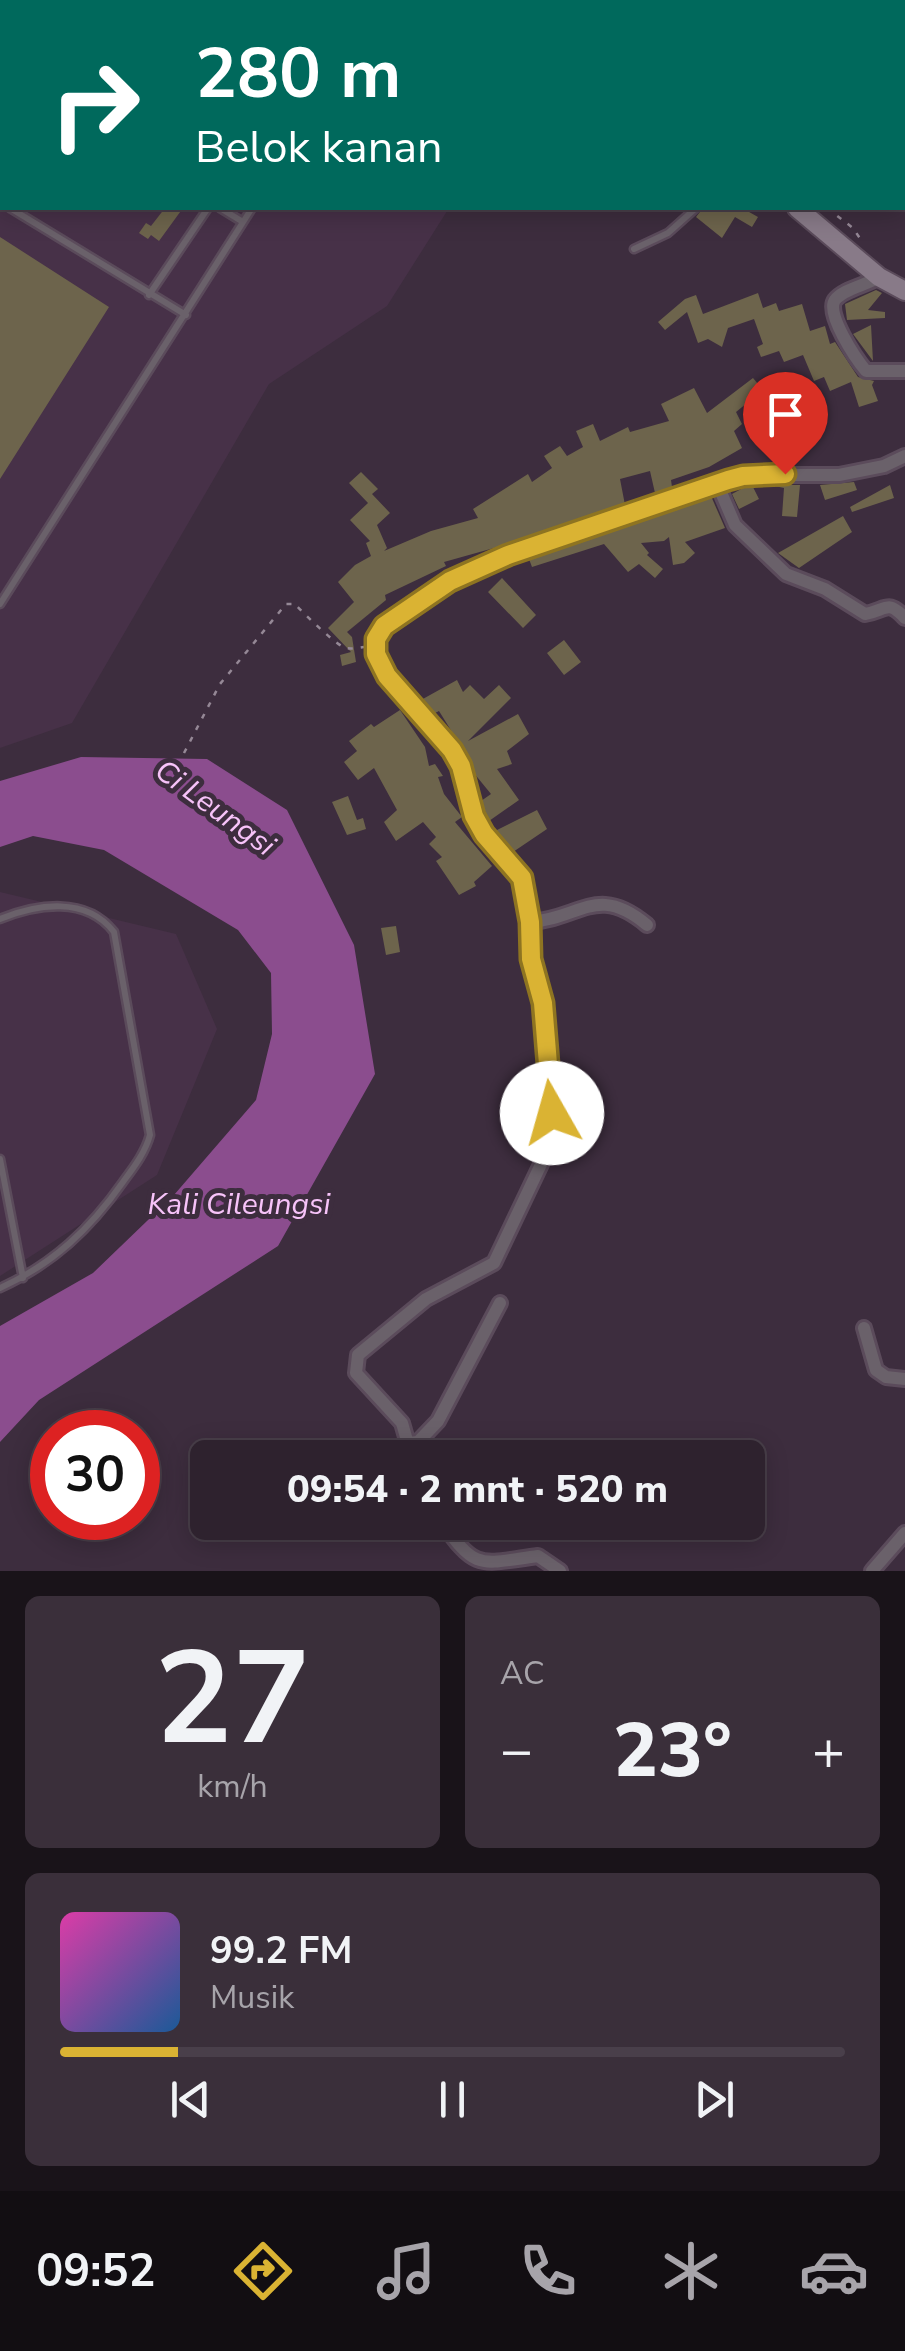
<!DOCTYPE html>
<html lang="id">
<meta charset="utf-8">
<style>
body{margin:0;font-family:"Nunito Sans",sans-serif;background:#3a2f3a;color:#f1f3f6;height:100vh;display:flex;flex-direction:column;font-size:38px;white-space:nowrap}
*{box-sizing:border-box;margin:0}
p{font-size:32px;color:#a7a4aa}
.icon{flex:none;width:55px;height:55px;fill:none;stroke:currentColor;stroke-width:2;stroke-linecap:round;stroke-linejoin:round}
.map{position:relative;height:1571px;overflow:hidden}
.panel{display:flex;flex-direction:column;gap:25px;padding:25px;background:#191319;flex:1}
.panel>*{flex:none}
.hud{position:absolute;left:0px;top:0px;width:905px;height:210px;box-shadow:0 5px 25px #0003,0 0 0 2px #493f4a;background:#00695c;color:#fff;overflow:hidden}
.speed{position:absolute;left:30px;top:1410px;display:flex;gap:20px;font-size:50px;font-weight:700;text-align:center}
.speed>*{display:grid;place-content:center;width:130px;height:130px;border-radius:50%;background:#2e222e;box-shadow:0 5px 25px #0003,0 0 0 2px #493f4a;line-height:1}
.speed .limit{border:15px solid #d22;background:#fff;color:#111}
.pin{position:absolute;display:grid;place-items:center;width:85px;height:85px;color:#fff;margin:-102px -42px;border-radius:50% 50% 50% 0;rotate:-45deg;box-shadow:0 0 10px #0007}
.pin .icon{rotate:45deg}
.me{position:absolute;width:110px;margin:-55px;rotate:353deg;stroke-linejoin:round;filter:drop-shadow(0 0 8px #0008)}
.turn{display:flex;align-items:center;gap:35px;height:210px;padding:0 30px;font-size:45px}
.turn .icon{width:130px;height:130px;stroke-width:2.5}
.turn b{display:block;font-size:70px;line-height:85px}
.big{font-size:75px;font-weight:800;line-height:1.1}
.panel .widget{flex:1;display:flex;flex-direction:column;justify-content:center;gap:15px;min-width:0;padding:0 35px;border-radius:15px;background:#3a2f3a}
.panel .dial{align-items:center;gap:0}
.dial b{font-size:130px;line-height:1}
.song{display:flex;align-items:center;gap:30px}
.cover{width:120px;height:120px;border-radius:15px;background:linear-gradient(135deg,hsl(320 70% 55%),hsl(210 70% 35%))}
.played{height:10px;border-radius:5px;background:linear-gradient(90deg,#dab333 15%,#493f4a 15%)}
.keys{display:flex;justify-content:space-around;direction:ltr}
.heat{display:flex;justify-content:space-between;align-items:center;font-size:55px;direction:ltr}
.panel .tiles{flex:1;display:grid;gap:25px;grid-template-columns:1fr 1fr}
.widget:last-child{grid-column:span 2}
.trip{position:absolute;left:190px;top:1440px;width:575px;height:100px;border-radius:15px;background:#2e222e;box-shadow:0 5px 25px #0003,0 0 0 2px #493f4a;font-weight:800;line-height:100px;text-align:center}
.tabs{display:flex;height:160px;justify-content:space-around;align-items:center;background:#120e12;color:#a7a4aa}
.tabs .icon{width:70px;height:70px}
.tabs .on{color:#dab333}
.tabs b{font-size:45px;color:#f1f3f6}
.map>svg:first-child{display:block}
.built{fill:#473148}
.water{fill:#8b4d8e}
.building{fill:#6d644c}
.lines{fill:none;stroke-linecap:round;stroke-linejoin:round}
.lane-casing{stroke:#5b4b5b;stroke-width:11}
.street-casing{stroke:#5b4b5b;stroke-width:18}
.secondary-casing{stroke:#5b4b5b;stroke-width:22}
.path{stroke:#958896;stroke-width:2.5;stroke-dasharray:5 8;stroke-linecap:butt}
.lane{stroke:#6a616a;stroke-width:6}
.street{stroke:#6a616a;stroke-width:12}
.secondary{stroke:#887a88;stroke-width:18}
.route-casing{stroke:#8e7421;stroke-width:25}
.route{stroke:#dab333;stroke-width:18}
.labels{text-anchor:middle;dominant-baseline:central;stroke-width:10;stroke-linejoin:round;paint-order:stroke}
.water-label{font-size:30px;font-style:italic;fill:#f7c3f9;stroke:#3d2d3e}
</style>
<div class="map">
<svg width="905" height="1571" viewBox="0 0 905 1571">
<rect width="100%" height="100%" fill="#3d2d3e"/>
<path class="built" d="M 0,0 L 571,2 L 2,2 L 2,208 L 449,208 L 387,306 L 269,384 L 72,723 L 0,748 Z
M 0,892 L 176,934 L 217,1029 L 157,1175 L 0,1276 Z"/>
<path class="water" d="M 81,757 L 207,759 L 287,810 L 354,945 L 375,1074 L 278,1246 L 39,1400 L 0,1442 L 0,1326 L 93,1273 L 174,1195 L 256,1100 L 272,1034 L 271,973 L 238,930 L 104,850 L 33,836 L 0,847 L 0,781 Z"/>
<path class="building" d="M 165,208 L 183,208 L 159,241 L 151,235 L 148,239 L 139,233 L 146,223 L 151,226 Z
M 703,208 L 742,208 L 758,217 L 752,227 L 735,217 L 722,238 L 696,217 Z
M 0,237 L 109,307 L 0,479 Z
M 876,290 L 882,293 L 868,310 L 885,312 L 885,318 L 847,320 L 845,304 Z
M 758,293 L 763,308 L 776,303 L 779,311 L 802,304 L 810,331 L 825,326 L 830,344 L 835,342 L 858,377 L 874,381 L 872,385 L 878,401 L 859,407 L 851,382 L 830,391 L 824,377 L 814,381 L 803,355 L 784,362 L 779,351 L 761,357 L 757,347 L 763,344 L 754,319 L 728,328 L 722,347 L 708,339 L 698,343 L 687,312 L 665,330 L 658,322 L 685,299 L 696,295 L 703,314 Z
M 871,325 L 873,361 L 853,334 Z
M 753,378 L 763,390 L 736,412 L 742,424 L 734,431 L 742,448 L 709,467 L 671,480 L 672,487 L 655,493 L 650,471 L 620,479 L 625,505 L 519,541 L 444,562 L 446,566 L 385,595 L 386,600 L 347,632 L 352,637 L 356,662 L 342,666 L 340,655 L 351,652 L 328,628 L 354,602 L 338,582 L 355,565 L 371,556 L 366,543 L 370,541 L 350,520 L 368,503 L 349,483 L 361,472 L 378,489 L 372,494 L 390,513 L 377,525 L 387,548 L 384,551 L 431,531 L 478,518 L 473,509 L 528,474 L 532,482 L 552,468 L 544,456 L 560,446 L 567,456 L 583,447 L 576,431 L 593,424 L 600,441 L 628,427 L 630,432 L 669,421 L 661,404 L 694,388 L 707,413 Z
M 779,434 L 801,437 L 799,453 L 777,450 Z
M 854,482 L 857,490 L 825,500 L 820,485 Z
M 752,485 L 759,499 L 739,509 L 732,494 L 743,488 L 742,486 Z
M 770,485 L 800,485 L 797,517 L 782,516 L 784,488 Z
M 890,485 L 894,498 L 852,512 L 850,507 Z
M 711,496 L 725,528 L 685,542 L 695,553 L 684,563 L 673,565 L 669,537 L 664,541 L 641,543 L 649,553 L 647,555 L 663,569 L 655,578 L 639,564 L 628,572 L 604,544 L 532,567 L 529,559 Z
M 843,516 L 852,532 L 799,568 L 778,553 Z
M 502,578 L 536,615 L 523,628 L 488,592 Z
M 564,640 L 581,662 L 564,675 L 547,653 Z
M 457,680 L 463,692 L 470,685 L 484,699 L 499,685 L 511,698 L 468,741 L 518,714 L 529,734 L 507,751 L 512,764 L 497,769 L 519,800 L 489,821 L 481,801 L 491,794 L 473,772 L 470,761 L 439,711 L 433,714 L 421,700 Z
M 400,710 L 425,747 L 429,766 L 435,764 L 443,776 L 438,777 L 444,794 L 462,817 L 455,822 L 492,866 L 474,882 L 476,886 L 459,895 L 436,861 L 442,857 L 429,844 L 436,837 L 423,822 L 396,841 L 384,822 L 397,810 L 374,768 L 358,780 L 344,762 L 357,751 L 349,741 L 371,724 L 374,727 Z
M 348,796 L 357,820 L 363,818 L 366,829 L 347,835 L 332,802 Z
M 537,810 L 547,829 L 513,852 L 495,831 Z
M 396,926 L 400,952 L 386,955 L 381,928 Z"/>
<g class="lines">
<g class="lane-casing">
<path id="lane" d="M 331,2 L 332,0
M 386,2 L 387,0
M 0,201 L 2,203
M 10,208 L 186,315
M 220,208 L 243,222
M 634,249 L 668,233 L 696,208
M 149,295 L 208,208
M 0,604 L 252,208
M 0,919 C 37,904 86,896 114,932 L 150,1135 C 145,1153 134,1167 123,1182 C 90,1229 53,1264 0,1288
M 0,1159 L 23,1278"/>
</g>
<g class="street-casing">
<path id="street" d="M 879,277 C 867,285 843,289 835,300 C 825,313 856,359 866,371 L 905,371
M 717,483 L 735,525 L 786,574 L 825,589 L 865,614 C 887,610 887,599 905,618
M 530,922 C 580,919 597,883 647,925
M 864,1328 L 876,1370 L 886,1377 L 905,1379
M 386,1458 L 407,1443 L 418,1442 L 438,1421 L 500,1303
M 412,1458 L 402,1423 L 356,1373 L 358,1355 L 426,1299 L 494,1263 L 544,1158 L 552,1113 L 543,1003 L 531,959 L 530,922 L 522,878 L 484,834 L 474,815 L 461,766 L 452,750 L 387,677 L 375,647 L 380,631 L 450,581 L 508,555 L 611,522 L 655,503 L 743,475 L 839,475 L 884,466 L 905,456
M 442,1522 C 476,1571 479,1564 538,1556 L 560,1571
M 872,1571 L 905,1533"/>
</g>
<g class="secondary-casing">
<path id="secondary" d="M 556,0 L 560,2
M 797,208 L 879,277 L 905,291"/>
</g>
<path class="path" d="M 827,208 L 853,228 L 863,243
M 184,753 L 220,684 L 286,604 L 295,604 C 302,612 338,647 346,648 C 352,649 358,648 364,647"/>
<use href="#lane" class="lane"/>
<use href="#street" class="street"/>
<use href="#secondary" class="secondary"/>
</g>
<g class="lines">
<g class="route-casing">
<path id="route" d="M 552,1113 L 543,1003 L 531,959 L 530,922 L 522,878 L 484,834 L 474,816 L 461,766 L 452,750 L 387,676 L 376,654 L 376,639 L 384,626 L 450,581 L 508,555 L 728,480 L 743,476 L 785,474"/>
</g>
<use href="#route" class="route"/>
</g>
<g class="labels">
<g class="water-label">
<text transform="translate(215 808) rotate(36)">Ci Leungsi</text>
<text x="239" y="1204">Kali Cileungsi</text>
</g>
</g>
</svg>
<div class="speed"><div class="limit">30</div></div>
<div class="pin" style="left:785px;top:474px;background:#d93025"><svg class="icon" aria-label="arrive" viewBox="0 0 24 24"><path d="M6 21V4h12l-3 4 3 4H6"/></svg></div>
<svg class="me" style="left:552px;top:1113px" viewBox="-20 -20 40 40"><circle r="19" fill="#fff"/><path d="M0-13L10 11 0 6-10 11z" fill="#dab333"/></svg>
<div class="trip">09:54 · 2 mnt · 520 m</div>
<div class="hud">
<div class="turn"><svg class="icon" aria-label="right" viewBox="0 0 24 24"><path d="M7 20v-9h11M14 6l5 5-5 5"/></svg><div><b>280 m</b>Belok kanan</div></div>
</div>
</div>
<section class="panel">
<div class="tiles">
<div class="widget dial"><b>27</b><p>km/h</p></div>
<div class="widget"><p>AC</p>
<div class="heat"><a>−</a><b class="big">23°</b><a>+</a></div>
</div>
<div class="widget">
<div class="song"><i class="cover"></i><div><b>99.2 FM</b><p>Musik</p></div></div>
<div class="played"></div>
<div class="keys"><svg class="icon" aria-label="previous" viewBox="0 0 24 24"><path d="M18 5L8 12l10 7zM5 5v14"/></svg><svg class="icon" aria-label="pause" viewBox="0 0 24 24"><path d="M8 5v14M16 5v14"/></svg><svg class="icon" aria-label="next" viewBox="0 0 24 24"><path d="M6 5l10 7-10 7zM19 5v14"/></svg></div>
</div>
</div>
</section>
<nav class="tabs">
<b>09:52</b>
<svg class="icon on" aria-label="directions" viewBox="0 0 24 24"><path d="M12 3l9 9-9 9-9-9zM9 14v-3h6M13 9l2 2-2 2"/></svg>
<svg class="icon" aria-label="music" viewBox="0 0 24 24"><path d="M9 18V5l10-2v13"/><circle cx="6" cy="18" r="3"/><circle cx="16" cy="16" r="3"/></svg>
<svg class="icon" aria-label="phone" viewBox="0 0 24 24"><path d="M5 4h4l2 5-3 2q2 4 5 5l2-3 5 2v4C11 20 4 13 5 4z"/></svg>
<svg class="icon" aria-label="climate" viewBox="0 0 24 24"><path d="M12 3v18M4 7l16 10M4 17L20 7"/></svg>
<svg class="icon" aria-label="car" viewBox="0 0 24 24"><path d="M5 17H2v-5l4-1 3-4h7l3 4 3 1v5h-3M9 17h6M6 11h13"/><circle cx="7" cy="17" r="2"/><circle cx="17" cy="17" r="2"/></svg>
</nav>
